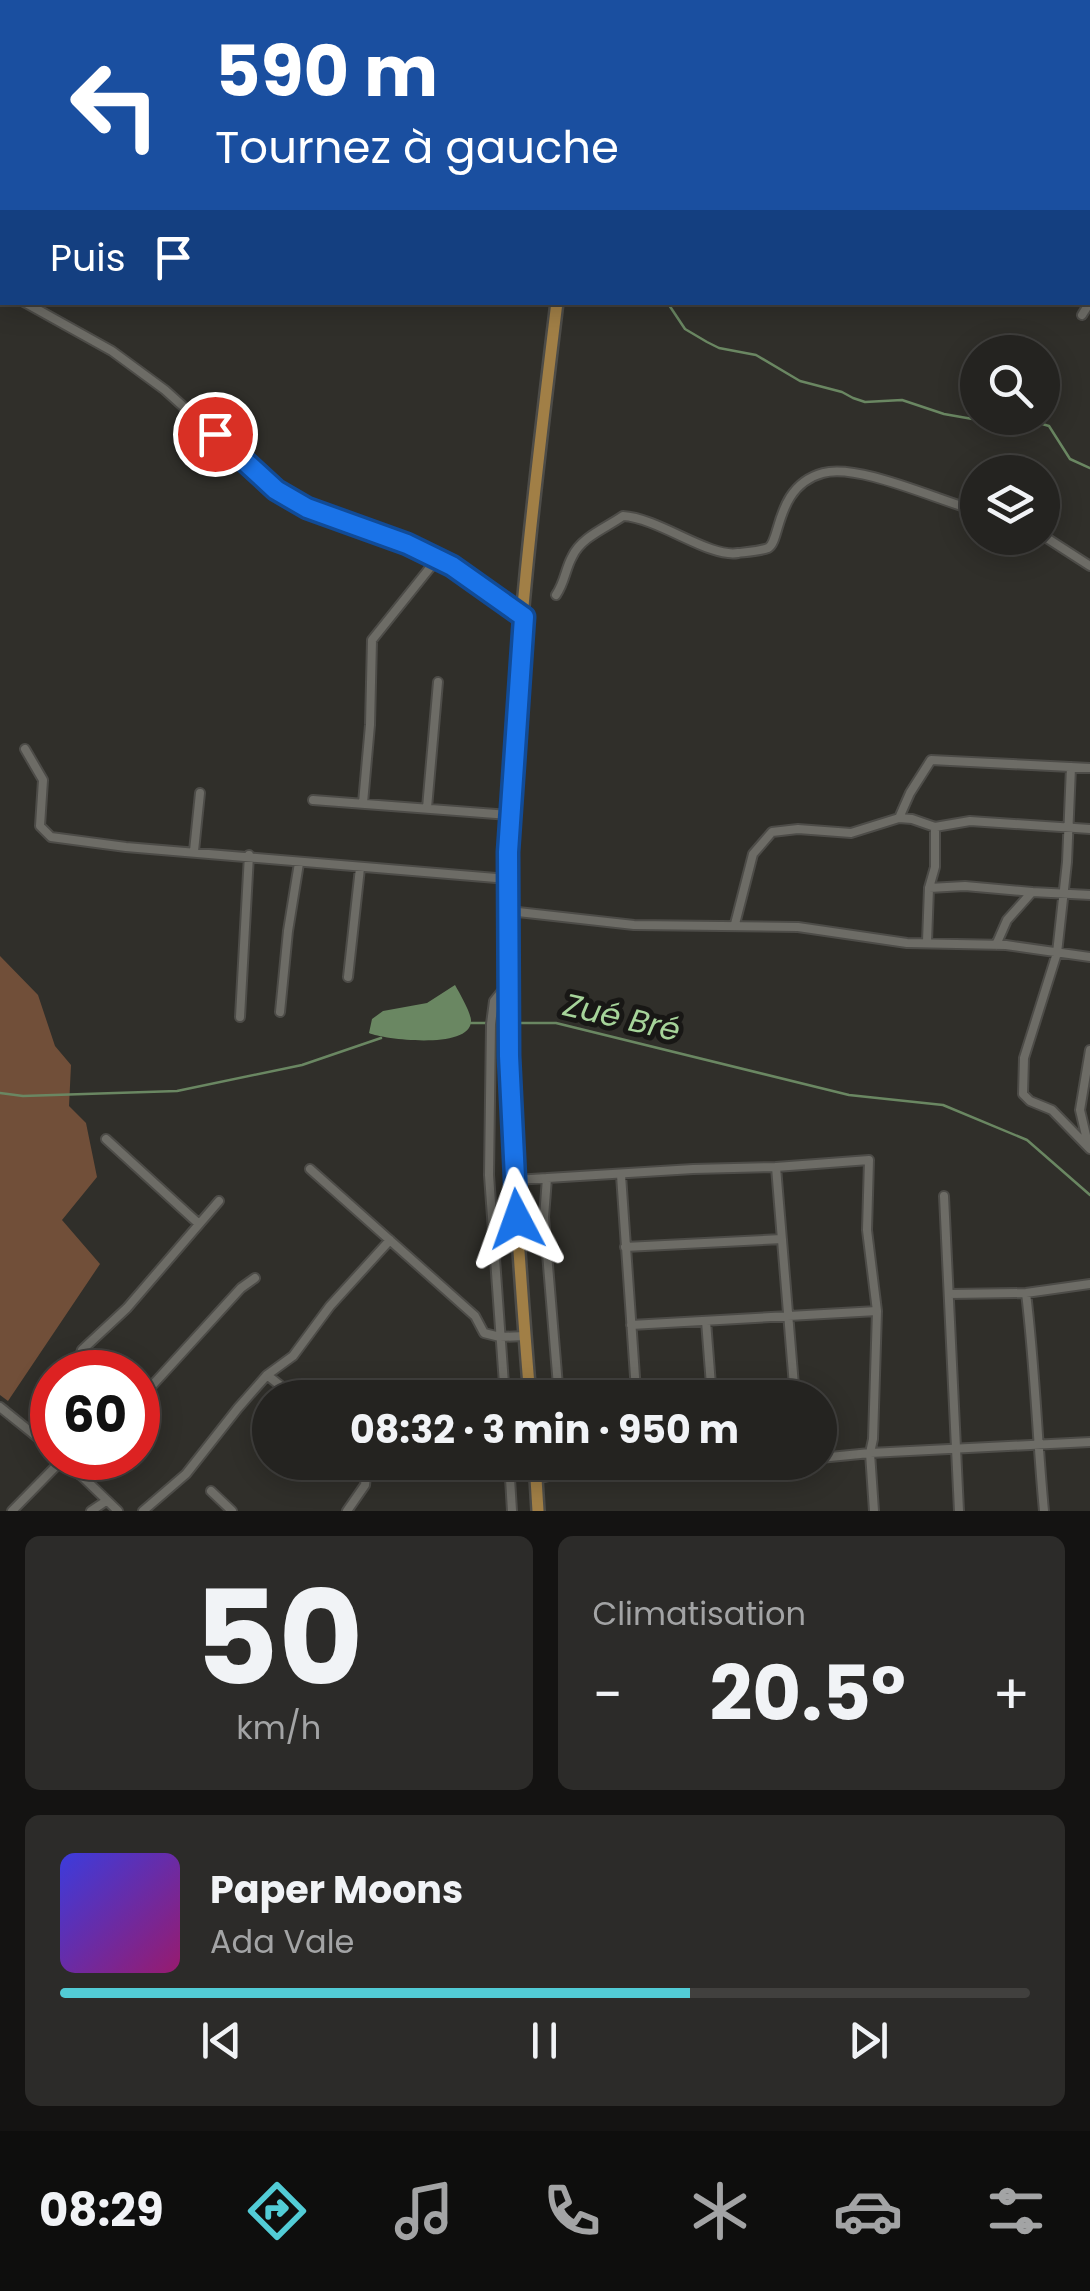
<!DOCTYPE html>
<html lang="fr">
<meta charset="utf-8">
<style>
body{margin:0;font-family:Poppins,sans-serif;background:#2c2b29;color:#f1f3f6;height:100vh;display:flex;flex-direction:column;font-size:38px;white-space:nowrap}
*{box-sizing:border-box;margin:0}
p{font-size:32px;color:#a3a4a5}
.icon{flex:none;width:55px;height:55px;fill:none;stroke:currentColor;stroke-width:2;stroke-linecap:round;stroke-linejoin:round}
.map{position:relative;height:1511px;overflow:hidden}
.sheet{display:flex;flex-direction:column;gap:25px;padding:25px;background:#141312;flex:1}
.sheet>*{flex:none}
.hud{position:absolute;left:0px;top:0px;width:1090px;height:305px;box-shadow:0 5px 25px #0003,0 0 0 2px #41403e;background:#1a4fa0;color:#fff;overflow:hidden}
.buttons{position:absolute;left:960px;top:335px;display:grid;gap:20px}
.buttons a{display:grid;place-items:center;width:100px;height:100px;border-radius:50%;background:#242320;box-shadow:0 5px 25px #0003,0 0 0 2px #41403e;font-size:50px}
.speed{position:absolute;left:30px;top:1350px;display:flex;gap:20px;font-size:50px;font-weight:700;text-align:center}
.speed>*{display:grid;place-content:center;width:130px;height:130px;border-radius:50%;background:#242320;box-shadow:0 5px 25px #0003,0 0 0 2px #41403e;line-height:1}
.speed .limit{border:15px solid #d22;background:#fff;color:#111}
.pin{position:absolute;display:grid;place-items:center;width:85px;height:85px;color:#fff;margin:-42px;border:5px solid #fff;border-radius:50%;box-shadow:0 2px 10px #0007}
.me{position:absolute;width:110px;margin:-55px;rotate:356deg;stroke-linejoin:round;filter:drop-shadow(0 0 8px #0008)}
.turn{display:flex;align-items:center;gap:35px;height:210px;padding:0 50px;font-size:45px}
.turn .icon{width:130px;height:130px;stroke-width:2.5}
.turn b{display:block;font-size:70px;line-height:85px}
.then{display:flex;align-items:center;height:95px;padding:0 50px;background:#0003;gap:20px;font-size:38px}
.big{font-size:75px;font-weight:700;line-height:1.1}
.sheet .card{flex:1;display:flex;flex-direction:column;justify-content:center;gap:15px;min-width:0;padding:0 35px;border-radius:15px;background:#2c2b29}
.sheet .dial{align-items:center;gap:0}
.dial b{font-size:130px;line-height:1}
.song{display:flex;align-items:center;gap:30px}
.cover{width:120px;height:120px;border-radius:15px;background:linear-gradient(135deg,hsl(240 70% 55%),hsl(320 70% 35%))}
.played{height:10px;border-radius:5px;background:linear-gradient(90deg,#52ccd6 65%,#41403e 65%)}
.keys{display:flex;justify-content:space-around;direction:ltr}
.heat{display:flex;justify-content:space-between;align-items:center;font-size:55px;direction:ltr}
.sheet .tiles{flex:1;display:grid;gap:25px;grid-template-columns:1fr 1fr}
.card:last-child{grid-column:span 2}
.trip{position:absolute;left:252px;top:1380px;width:585px;height:100px;border-radius:50px;background:#242320;box-shadow:0 5px 25px #0003,0 0 0 2px #41403e;font-weight:700;line-height:100px;text-align:center}
.menu{display:flex;height:160px;justify-content:space-around;align-items:center;background:#0e0e0d;color:#a3a4a5}
.menu .icon{width:70px;height:70px}
.menu .active{color:#52ccd6}
.menu b{font-size:45px;color:#f1f3f6}
.map>svg:first-child{display:block}
.green{fill:#714f39}
.water{fill:#6a8762}
.lines{fill:none;stroke-linecap:round;stroke-linejoin:round}
.stream{stroke:#6a8762;stroke-width:2.5}
.minor-casing{stroke:#4d4c48;stroke-width:12}
.primary-casing{stroke:#4d4c48;stroke-width:16}
.minor{stroke:#6d6c66;stroke-width:8}
.primary{stroke:#a17f46;stroke-width:11}
.route-casing{stroke:#114b97;stroke-width:25}
.route{stroke:#1a73e8;stroke-width:18}
.labels{text-anchor:middle;dominant-baseline:central;stroke-width:10;stroke-linejoin:round;paint-order:stroke}
.water-label{font-size:32px;font-style:italic;fill:#a6d49a;stroke:#181715}
</style>
<div class="map">
<svg width="1090" height="1511" viewBox="0 0 1090 1511">
<rect width="100%" height="100%" fill="#302f2a"/>
<path class="green" d="M 0,956 L 38,995 L 55,1046 L 71,1065 L 69,1106 L 86,1123 L 97,1177 L 62,1220 L 100,1264 L 8,1401 L 0,1395 Z"/>
<path class="water" d="M 455,985 C 460,994 470,1011 471,1020 C 473,1050 385,1040 369,1033 L 372,1019 L 383,1011 L 427,1003 Z"/>
<g class="lines">
<path class="stream" d="M 667,302 L 685,329 L 707,342 L 719,348 L 756,355 L 800,381 L 842,392 L 853,398 L 865,402 L 902,400 L 944,414 L 1001,424 L 1025,419 L 1049,426 L 1070,459 L 1090,468
M 471,1023 L 503,1023
M 511,1023 L 556,1023 L 849,1095 L 943,1105 L 1027,1140 L 1090,1195
M 0,1093 L 23,1096 L 177,1091 L 302,1065 L 381,1038"/>
<g class="minor-casing">
<path id="minor" d="M 882,0 L 882,2
M 1088,144 L 1090,144
M 0,291 L 2,292
M 24,302 L 112,351 L 165,390 L 276,490 L 307,508 L 407,544 L 452,566 L 523,617
M 1082,315 L 1090,302
M 1042,535 L 1090,566
M 556,595 C 565,582 565,570 572,557 C 581,537 606,528 623,516 C 659,518 709,558 738,553 C 746,552 761,551 768,548 C 781,542 775,486 823,473 C 859,463 939,501 978,511
M 25,749 L 43,780 L 40,826 L 51,837 L 126,847 L 508,879
M 1071,767 L 1067,862 L 1057,953 L 1024,1058 L 1023,1094 L 1030,1101 L 1052,1110 L 1090,1149
M 313,800 L 509,815
M 363,803 L 370,725 L 372,640 L 437,559
M 427,808 L 438,682
M 899,818 L 912,819 L 935,827 L 970,821 L 1090,829
M 194,851 L 200,793
M 929,888 L 965,886 L 1032,892
M 509,911 L 634,925 L 798,927 L 907,943 L 1006,945 L 1090,957
M 735,924 L 753,854 L 772,832 L 798,829 L 851,833 L 899,818 L 910,793 L 931,760 L 1090,768
M 927,942 L 929,888 L 935,867 L 935,827
M 996,945 L 1007,920 L 1032,892 L 1090,895
M 348,977 L 360,868
M 280,1012 L 288,931 L 299,863
M 240,1017 L 249,855
M 106,1139 L 199,1224
M 1088,1144 L 1080,1110 L 1090,1050
M 310,1169 L 475,1316 L 484,1333 L 500,1337 L 525,1336
M 621,1175 L 636,1391
M 547,1178 L 544,1217 L 559,1398
M 515,1180 L 693,1169 L 776,1167
M 944,1196 L 959,1511
M 625,1247 L 782,1239
M 1026,1293 C 1035,1366 1037,1438 1044,1511
M 949,1294 L 1026,1293 L 1090,1284
M 706,1321 L 712,1398
M 631,1325 L 877,1311
M 85,1372 L 78,1362 L 82,1350 L 127,1308 L 219,1201
M 267,1375 L 296,1398
M 559,1394 C 610,1392 660,1385 711,1387
M 505,1398 L 489,1175 L 491,1024 L 494,1001 L 507,985
M 795,1398 L 776,1167 L 869,1160 L 867,1230 L 877,1311 L 873,1439 L 870,1453 L 820,1458
M 138,1401 L 241,1288 L 255,1278
M 0,1407 L 52,1449
M 63,1458 L 118,1511
M 364,1462 L 367,1467 L 425,1467 L 451,1462
M 509,1462 L 512,1511
M 80,1475 L 91,1458
M 536,1479 L 562,1473 L 756,1462
M 211,1491 L 232,1511
M 12,1511 L 64,1458
M 91,1511 L 106,1501
M 143,1511 L 186,1474 L 238,1408 L 267,1375 L 293,1356 L 330,1306 L 390,1240
M 347,1511 L 365,1485 L 367,1467
M 874,1511 L 870,1453 L 1090,1442"/>
</g>
<g class="primary-casing">
<path id="primary" d="M 642,2 L 643,0
M 530,1398 C 515,1214 503,1029 508,845 C 513,664 535,482 557,302
M 535,1462 L 538,1511"/>
</g>
<use href="#minor" class="minor"/>
<use href="#primary" class="primary"/>
</g>
<g class="lines">
<g class="route-casing">
<path id="route" d="M 215,434 L 276,490 L 307,508 L 407,544 L 452,566 L 524,617 L 508,852 L 509,1056 L 517,1219"/>
</g>
<use href="#route" class="route"/>
</g>
<g class="labels">
<g class="water-label">
<text transform="translate(622 1017) rotate(13)">Zué Bré</text>
</g>
</g>
</svg>
<div class="buttons">
<a><svg class="icon" aria-label="search" viewBox="0 0 24 24"><circle cx="10" cy="10" r="6"/><path d="M15 15l6 6"/></svg></a>
<a><svg class="icon" aria-label="layers" viewBox="0 0 24 24"><path d="M12 4l9 5-9 5-9-5zM3 14l9 5 9-5"/></svg></a>
</div>
<div class="speed"><div class="limit">60</div></div>
<div class="pin" style="left:215px;top:434px;background:#d93025"><svg class="icon" aria-label="arrive" viewBox="0 0 24 24"><path d="M6 21V4h12l-3 4 3 4H6"/></svg></div>
<svg class="me" style="left:517px;top:1219px" viewBox="-20 -20 40 40"><path d="M0-17L14 15 0 8-14 15z" fill="#1a73e8" stroke="#fff" stroke-width="4"/></svg>
<div class="trip">08:32 · 3 min · 950 m</div>
<div class="hud">
<div class="turn"><svg class="icon" aria-label="left" viewBox="0 0 24 24"><path d="M17 20v-9H6M10 6l-5 5 5 5"/></svg><div><b>590 m</b>Tournez à gauche</div></div>
<div class="then">Puis<svg class="icon" aria-label="arrive" viewBox="0 0 24 24"><path d="M6 21V4h12l-3 4 3 4H6"/></svg></div>
</div>
</div>
<section class="sheet">
<div class="tiles">
<div class="card dial"><b>50</b><p>km/h</p></div>
<div class="card"><p>Climatisation</p>
<div class="heat"><a>−</a><b class="big">20.5°</b><a>+</a></div>
</div>
<div class="card">
<div class="song"><i class="cover"></i><div><b>Paper Moons</b><p>Ada Vale</p></div></div>
<div class="played"></div>
<div class="keys"><svg class="icon" aria-label="previous" viewBox="0 0 24 24"><path d="M18 5L8 12l10 7zM5 5v14"/></svg><svg class="icon" aria-label="pause" viewBox="0 0 24 24"><path d="M8 5v14M16 5v14"/></svg><svg class="icon" aria-label="next" viewBox="0 0 24 24"><path d="M6 5l10 7-10 7zM19 5v14"/></svg></div>
</div>
</div>
</section>
<nav class="menu">
<b>08:29</b>
<svg class="icon active" aria-label="directions" viewBox="0 0 24 24"><path d="M12 3l9 9-9 9-9-9zM9 14v-3h6M13 9l2 2-2 2"/></svg>
<svg class="icon" aria-label="music" viewBox="0 0 24 24"><path d="M9 18V5l10-2v13"/><circle cx="6" cy="18" r="3"/><circle cx="16" cy="16" r="3"/></svg>
<svg class="icon" aria-label="phone" viewBox="0 0 24 24"><path d="M5 4h4l2 5-3 2q2 4 5 5l2-3 5 2v4C11 20 4 13 5 4z"/></svg>
<svg class="icon" aria-label="climate" viewBox="0 0 24 24"><path d="M12 3v18M4 7l16 10M4 17L20 7"/></svg>
<svg class="icon" aria-label="car" viewBox="0 0 24 24"><path d="M5 17H2v-5l4-1 3-4h7l3 4 3 1v5h-3M9 17h6M6 11h13"/><circle cx="7" cy="17" r="2"/><circle cx="17" cy="17" r="2"/></svg>
<svg class="icon" aria-label="filters" viewBox="0 0 24 24"><path d="M4 7h16M4 17h16"/><circle cx="9" cy="7" r="2"/><circle cx="15" cy="17" r="2"/></svg>
</nav>
